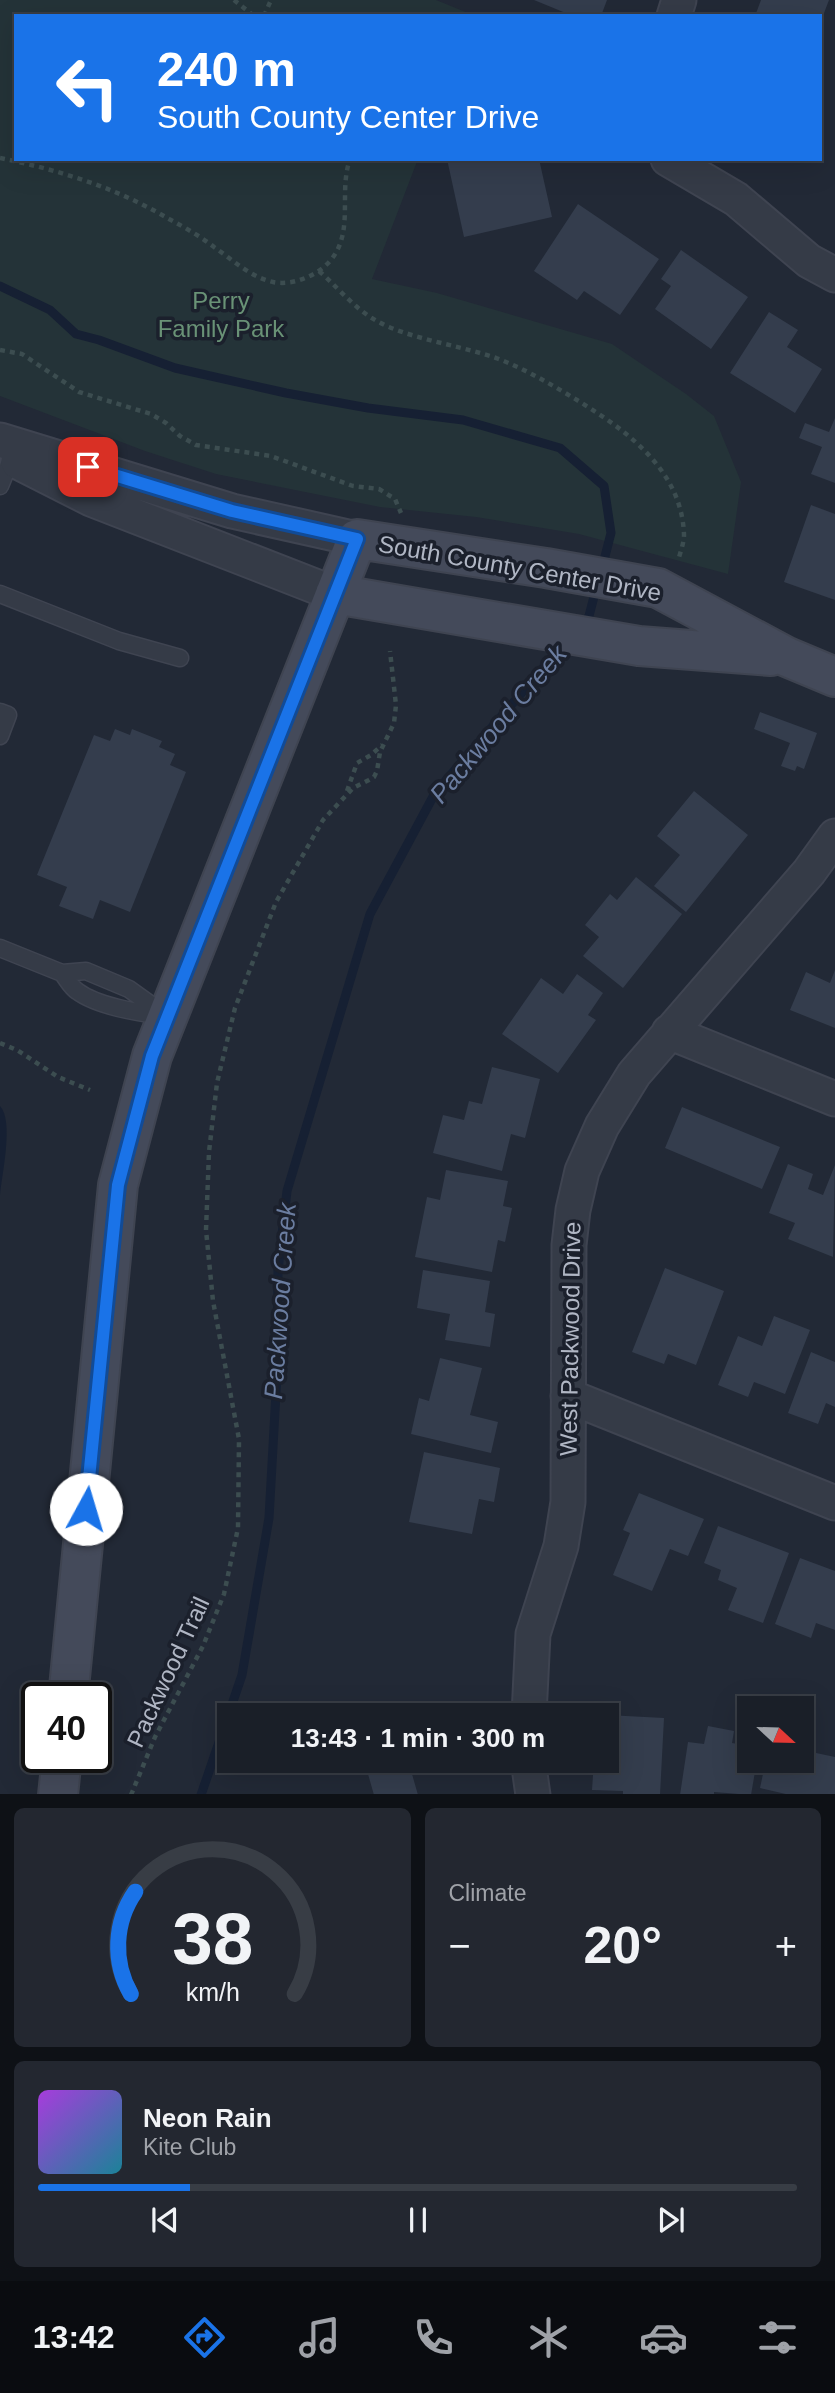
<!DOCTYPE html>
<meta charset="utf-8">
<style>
body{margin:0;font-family:Helvetica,sans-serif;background:#232730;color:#f1f3f6;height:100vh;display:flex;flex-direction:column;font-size:26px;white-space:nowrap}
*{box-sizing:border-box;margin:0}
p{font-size:23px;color:#9fa2a8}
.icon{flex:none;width:38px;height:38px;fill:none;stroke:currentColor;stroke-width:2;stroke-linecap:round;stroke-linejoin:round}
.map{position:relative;height:1794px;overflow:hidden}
.sheet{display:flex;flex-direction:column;gap:14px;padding:14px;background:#0e1116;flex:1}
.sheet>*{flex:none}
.top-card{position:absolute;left:14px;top:14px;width:808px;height:147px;border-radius:0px;box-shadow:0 7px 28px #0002,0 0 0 2px #383d45;background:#1a73e8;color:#fff;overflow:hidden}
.needle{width:46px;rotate:112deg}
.fabs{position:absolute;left:737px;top:1696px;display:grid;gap:14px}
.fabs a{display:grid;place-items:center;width:77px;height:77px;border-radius:0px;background:#1a1f28;box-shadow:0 7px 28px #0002,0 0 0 2px #383d45;font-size:35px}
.speed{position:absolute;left:21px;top:1682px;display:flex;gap:14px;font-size:35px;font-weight:700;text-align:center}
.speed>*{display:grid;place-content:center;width:91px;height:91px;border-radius:50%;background:#1a1f28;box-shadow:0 7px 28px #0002,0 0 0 2px #383d45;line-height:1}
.speed .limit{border:4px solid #111;border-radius:10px;background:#fff;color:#111}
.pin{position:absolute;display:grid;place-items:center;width:60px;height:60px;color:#fff;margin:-30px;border-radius:14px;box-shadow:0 4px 10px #0006}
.me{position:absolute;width:77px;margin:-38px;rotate:6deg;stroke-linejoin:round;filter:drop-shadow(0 0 5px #0008)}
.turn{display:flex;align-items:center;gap:24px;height:147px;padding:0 28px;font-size:32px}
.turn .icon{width:91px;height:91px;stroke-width:2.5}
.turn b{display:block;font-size:49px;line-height:60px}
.big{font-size:52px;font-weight:600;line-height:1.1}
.sheet .widget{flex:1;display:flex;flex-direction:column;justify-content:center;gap:10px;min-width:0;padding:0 24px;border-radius:10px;background:#232730}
.sheet .dial{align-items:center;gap:0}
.dial svg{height:182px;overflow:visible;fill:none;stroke:#383d45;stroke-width:7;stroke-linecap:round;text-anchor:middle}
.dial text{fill:#f1f3f6;stroke:none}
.song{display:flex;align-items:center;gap:21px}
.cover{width:84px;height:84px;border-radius:10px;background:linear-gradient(135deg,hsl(280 70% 55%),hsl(190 70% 35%))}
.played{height:7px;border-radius:4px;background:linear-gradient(90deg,#1a73e8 20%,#383d45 20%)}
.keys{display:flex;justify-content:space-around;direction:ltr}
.heat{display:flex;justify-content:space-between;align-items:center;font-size:38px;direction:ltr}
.sheet .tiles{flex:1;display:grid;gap:14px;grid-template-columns:1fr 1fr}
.widget:last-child{grid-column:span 2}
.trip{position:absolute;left:217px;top:1703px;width:402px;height:70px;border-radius:0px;background:#1a1f28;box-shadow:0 7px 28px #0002,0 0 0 2px #383d45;font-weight:600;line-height:70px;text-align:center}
.tabs{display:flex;height:112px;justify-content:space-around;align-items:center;background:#0a0c10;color:#9fa2a8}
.tabs .icon{width:49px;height:49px}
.tabs .on{color:#1a73e8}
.tabs b{font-size:32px;color:#f1f3f6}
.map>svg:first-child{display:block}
.green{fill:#243338}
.water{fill:#162033}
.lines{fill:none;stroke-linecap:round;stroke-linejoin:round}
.stream{stroke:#162033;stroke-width:9}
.building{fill:#343d4d}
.lane-casing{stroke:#3f4451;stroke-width:19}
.street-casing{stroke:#3f4451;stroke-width:37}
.secondary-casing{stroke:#3f4451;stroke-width:42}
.path{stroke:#3c4d50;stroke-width:4.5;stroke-dasharray:5 5;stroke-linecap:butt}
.lane{stroke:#353b47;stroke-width:16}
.street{stroke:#353b47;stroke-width:33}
.secondary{stroke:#444a5a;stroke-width:38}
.route-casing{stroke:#114b97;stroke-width:18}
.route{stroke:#1a73e8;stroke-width:12}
.labels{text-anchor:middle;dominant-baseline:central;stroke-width:7;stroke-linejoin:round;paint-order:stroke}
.park-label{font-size:24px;fill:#699276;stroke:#1b202c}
.street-label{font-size:24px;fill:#b0b6c4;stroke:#1b202c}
.water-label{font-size:26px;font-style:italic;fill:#6b7da0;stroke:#1b202c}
</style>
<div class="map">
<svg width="835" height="1795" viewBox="0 0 835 1795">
<rect width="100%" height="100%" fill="#222936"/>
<path class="green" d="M 0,0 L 436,0 L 473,15 L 16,16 L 16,159 L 418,159 L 372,279 L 437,293 L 612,344 L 686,394 L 714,416 L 741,482 L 728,574 L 579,534 L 476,517 L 380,507 L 216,474 L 145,451 L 0,396 Z"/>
<path class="water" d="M 0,1106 C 14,1121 2,1174 0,1195 Z"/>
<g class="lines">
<path class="stream" d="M 0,286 L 50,310 L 76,334 L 99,340 L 175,368 L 286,393 L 368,408 L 463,420 L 560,448 L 604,486 L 611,533 L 602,568
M 581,626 L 589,616 L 597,585
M 201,1795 L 242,1675 L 269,1518 L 277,1375 L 278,1270 L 287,1191 L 370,914 L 435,793 L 564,644"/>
</g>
<path class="building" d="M 534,0 L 607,0 L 601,16 L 573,16 Z
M 761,0 L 829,0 L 821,21 L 821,16 L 755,16 Z
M 447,159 L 539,159 L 552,217 L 464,237 Z
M 578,204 L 659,259 L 620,315 L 584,291 L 577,300 L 534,271 Z
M 681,250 L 748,297 L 711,349 L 655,309 L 671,286 L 661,279 Z
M 769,312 L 798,330 L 787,347 L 822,369 L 795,413 L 730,373 Z
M 835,418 L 835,483 L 811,474 L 822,447 L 799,438 L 805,423 L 829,432 Z
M 811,505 L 835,514 L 835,600 L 784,582 Z
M 760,712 L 817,733 L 804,769 L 797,766 L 795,771 L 781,766 L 790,743 L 754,729 Z
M 115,729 L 130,735 L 132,729 L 162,741 L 159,747 L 175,754 L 170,765 L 186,772 L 130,912 L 100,900 L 93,919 L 59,906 L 67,887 L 37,875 L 94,735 L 110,741 Z
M 694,791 L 748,835 L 686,912 L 654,886 L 680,855 L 657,836 Z
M 636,877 L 682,914 L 623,988 L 583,956 L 599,937 L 585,925 L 610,894 L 617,900 Z
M 835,970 L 835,1028 L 790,1010 L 806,972 L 830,983 Z
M 577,974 L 603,993 L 588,1015 L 596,1020 L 558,1073 L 502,1034 L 541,978 L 563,994 Z
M 492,1067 L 540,1079 L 525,1138 L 511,1134 L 502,1171 L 433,1153 L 443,1115 L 464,1120 L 469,1101 L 482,1104 Z
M 682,1107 L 780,1147 L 762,1189 L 665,1148 Z
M 788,1164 L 813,1174 L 808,1189 L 823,1195 L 835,1165 L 833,1257 L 788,1239 L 795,1223 L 769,1213 Z
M 446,1170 L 508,1181 L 503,1206 L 512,1208 L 505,1242 L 498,1240 L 492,1272 L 415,1257 L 427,1197 L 440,1200 Z
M 665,1268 L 724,1291 L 696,1365 L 668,1354 L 664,1364 L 632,1352 Z
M 423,1270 L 490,1281 L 485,1312 L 495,1314 L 490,1347 L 445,1340 L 450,1314 L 417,1308 Z
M 774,1316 L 810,1330 L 785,1394 L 754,1382 L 748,1397 L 718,1385 L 738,1336 L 762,1346 Z
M 811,1352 L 835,1362 L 835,1407 L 826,1403 L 818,1424 L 788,1413 Z
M 440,1358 L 482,1368 L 470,1415 L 498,1422 L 491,1453 L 411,1434 L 419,1398 L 429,1401 Z
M 424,1452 L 500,1468 L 494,1502 L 479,1499 L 472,1534 L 409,1522 Z
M 639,1493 L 704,1519 L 688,1556 L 670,1549 L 652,1591 L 613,1575 L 630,1533 L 623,1530 Z
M 718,1526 L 789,1553 L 763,1623 L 728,1610 L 737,1588 L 718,1580 L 721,1570 L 704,1563 Z
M 800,1558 L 835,1571 L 835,1630 L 816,1623 L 811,1638 L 775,1624 Z
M 607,1715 L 664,1718 L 660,1795 L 623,1795 L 623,1791 L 592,1790 L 594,1760 L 607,1760 Z
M 708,1726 L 734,1731 L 732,1743 L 749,1746 L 749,1760 L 757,1760 L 751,1795 L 714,1792 L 714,1795 L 680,1795 L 688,1742 L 704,1744 Z
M 802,1750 L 835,1757 L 835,1795 L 790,1795 L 760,1788 L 766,1760 L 802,1760 Z
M 364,1760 L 408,1760 L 418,1795 L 374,1795 Z"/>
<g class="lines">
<g class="lane-casing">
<path id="lane" d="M 0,486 L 14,452
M 0,594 L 119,641 L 180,658
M 0,712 L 8,715 L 0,736
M 0,948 L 62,973 L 86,971 L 129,989 L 168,1017 C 142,1013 98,1007 77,991 C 71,987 67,979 62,973"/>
</g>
<g class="street-casing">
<path id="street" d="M 674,16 L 679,0
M 668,159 L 736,199 L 809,261 L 835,275
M 0,440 L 232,511 L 357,539
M 18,462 L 91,499 L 335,594
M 669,1032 L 835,1099
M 568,1396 L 835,1503
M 529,1715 L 533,1634 L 561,1546 L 568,1502 L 569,1245 L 573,1210 L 582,1171 L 602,1126 L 634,1074 L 809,872 L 835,836
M 528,1760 L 533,1795"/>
</g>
<g class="secondary-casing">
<path id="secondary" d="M 335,594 L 639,646 L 771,656
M 68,1698 L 118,1185 L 152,1056 L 357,539 L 546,568 L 658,588 L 787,657 L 835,677
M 58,1795 L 62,1757"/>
</g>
<path class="path" d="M 234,0 L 254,16
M 264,16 L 271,0
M 0,158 C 59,170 117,188 169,219 C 184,227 200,236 214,247 C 233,260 250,277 273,282 C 292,286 317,276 330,261 C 355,232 338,193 350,159
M 319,271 C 343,292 358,314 389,327 C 423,341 461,346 496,358 C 523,368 547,382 572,397 C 623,428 682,468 684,535 C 684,543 680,553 678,561
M 0,350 L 22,354 L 79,392 L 151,414 L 166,423 L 180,436 L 196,445 L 271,456 L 353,486 L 379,489 L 395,499 L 401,513
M 347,791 L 357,763 L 371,755 L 382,745
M 0,1043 L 17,1050 L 58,1077 L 90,1090
M 131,1795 L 155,1737 L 203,1646 L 224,1594 L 238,1528 L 239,1439 L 213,1301 L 206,1230 L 209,1152 L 217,1083 L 235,1008 L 276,902 L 323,820 L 353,788 L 369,780 L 374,777 L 377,771 L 380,752 L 394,723 L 396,705 L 390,651"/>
<use href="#lane" class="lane"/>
<use href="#street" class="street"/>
<use href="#secondary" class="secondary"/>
</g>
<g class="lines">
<g class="route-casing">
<path id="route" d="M 86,1509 L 118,1185 L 152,1056 L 357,539 L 232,511 L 88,467"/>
</g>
<use href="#route" class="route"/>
</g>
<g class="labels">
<g class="park-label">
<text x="221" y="300">Perry<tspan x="221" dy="28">Family Park</tspan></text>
</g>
<g class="street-label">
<text transform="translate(520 568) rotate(10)">South County Center Drive</text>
<text transform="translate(570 1339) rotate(-89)">West Packwood Drive</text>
<text transform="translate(168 1672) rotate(-65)">Packwood Trail</text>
</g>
<g class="water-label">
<text transform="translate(498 724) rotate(-50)">Packwood Creek</text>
<text transform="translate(280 1301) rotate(-86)">Packwood Creek</text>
</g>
</g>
</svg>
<div class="fabs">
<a><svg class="needle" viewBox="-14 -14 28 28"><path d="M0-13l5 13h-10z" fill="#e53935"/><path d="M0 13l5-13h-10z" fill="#9fa2a8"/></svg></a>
</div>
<div class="speed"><div class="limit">40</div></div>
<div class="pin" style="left:88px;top:467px;background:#d93025"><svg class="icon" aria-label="arrive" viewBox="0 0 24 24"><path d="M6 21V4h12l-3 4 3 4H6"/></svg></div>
<svg class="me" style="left:86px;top:1509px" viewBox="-20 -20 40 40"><circle r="19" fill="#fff"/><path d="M0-13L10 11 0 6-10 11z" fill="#1a73e8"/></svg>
<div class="trip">13:43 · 1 min · 300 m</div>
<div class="top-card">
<div class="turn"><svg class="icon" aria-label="left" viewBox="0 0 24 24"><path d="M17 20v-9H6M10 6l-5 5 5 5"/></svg><div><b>240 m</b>South County Center Drive</div></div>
</div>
</div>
<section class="sheet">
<div class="tiles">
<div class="widget dial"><svg viewBox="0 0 100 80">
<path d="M14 69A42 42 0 1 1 86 69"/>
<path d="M14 69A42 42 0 0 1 16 24" stroke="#1a73e8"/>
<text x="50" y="56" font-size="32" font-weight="700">38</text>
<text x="50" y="72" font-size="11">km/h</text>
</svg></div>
<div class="widget"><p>Climate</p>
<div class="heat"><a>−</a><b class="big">20°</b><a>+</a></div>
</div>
<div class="widget">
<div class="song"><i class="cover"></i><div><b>Neon Rain</b><p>Kite Club</p></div></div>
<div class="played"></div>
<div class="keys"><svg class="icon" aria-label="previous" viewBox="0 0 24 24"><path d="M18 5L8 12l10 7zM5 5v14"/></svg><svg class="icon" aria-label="pause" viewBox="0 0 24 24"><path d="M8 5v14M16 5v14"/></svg><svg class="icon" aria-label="next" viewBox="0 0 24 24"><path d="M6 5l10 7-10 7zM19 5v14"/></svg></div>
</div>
</div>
</section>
<nav class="tabs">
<b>13:42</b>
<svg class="icon on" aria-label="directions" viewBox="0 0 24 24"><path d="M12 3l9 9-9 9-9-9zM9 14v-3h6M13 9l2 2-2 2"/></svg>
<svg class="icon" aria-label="music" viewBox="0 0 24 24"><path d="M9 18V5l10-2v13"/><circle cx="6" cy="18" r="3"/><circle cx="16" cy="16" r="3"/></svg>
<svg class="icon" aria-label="phone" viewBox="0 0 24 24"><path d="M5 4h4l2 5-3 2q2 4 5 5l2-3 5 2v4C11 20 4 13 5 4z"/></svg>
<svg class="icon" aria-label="climate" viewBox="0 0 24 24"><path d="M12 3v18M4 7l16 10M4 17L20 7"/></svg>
<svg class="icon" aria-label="car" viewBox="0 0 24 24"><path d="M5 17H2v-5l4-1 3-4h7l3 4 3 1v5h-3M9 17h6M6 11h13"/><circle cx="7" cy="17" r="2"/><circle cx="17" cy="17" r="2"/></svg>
<svg class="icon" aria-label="filters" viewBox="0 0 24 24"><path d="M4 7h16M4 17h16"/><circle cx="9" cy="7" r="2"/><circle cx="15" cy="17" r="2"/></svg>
</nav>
